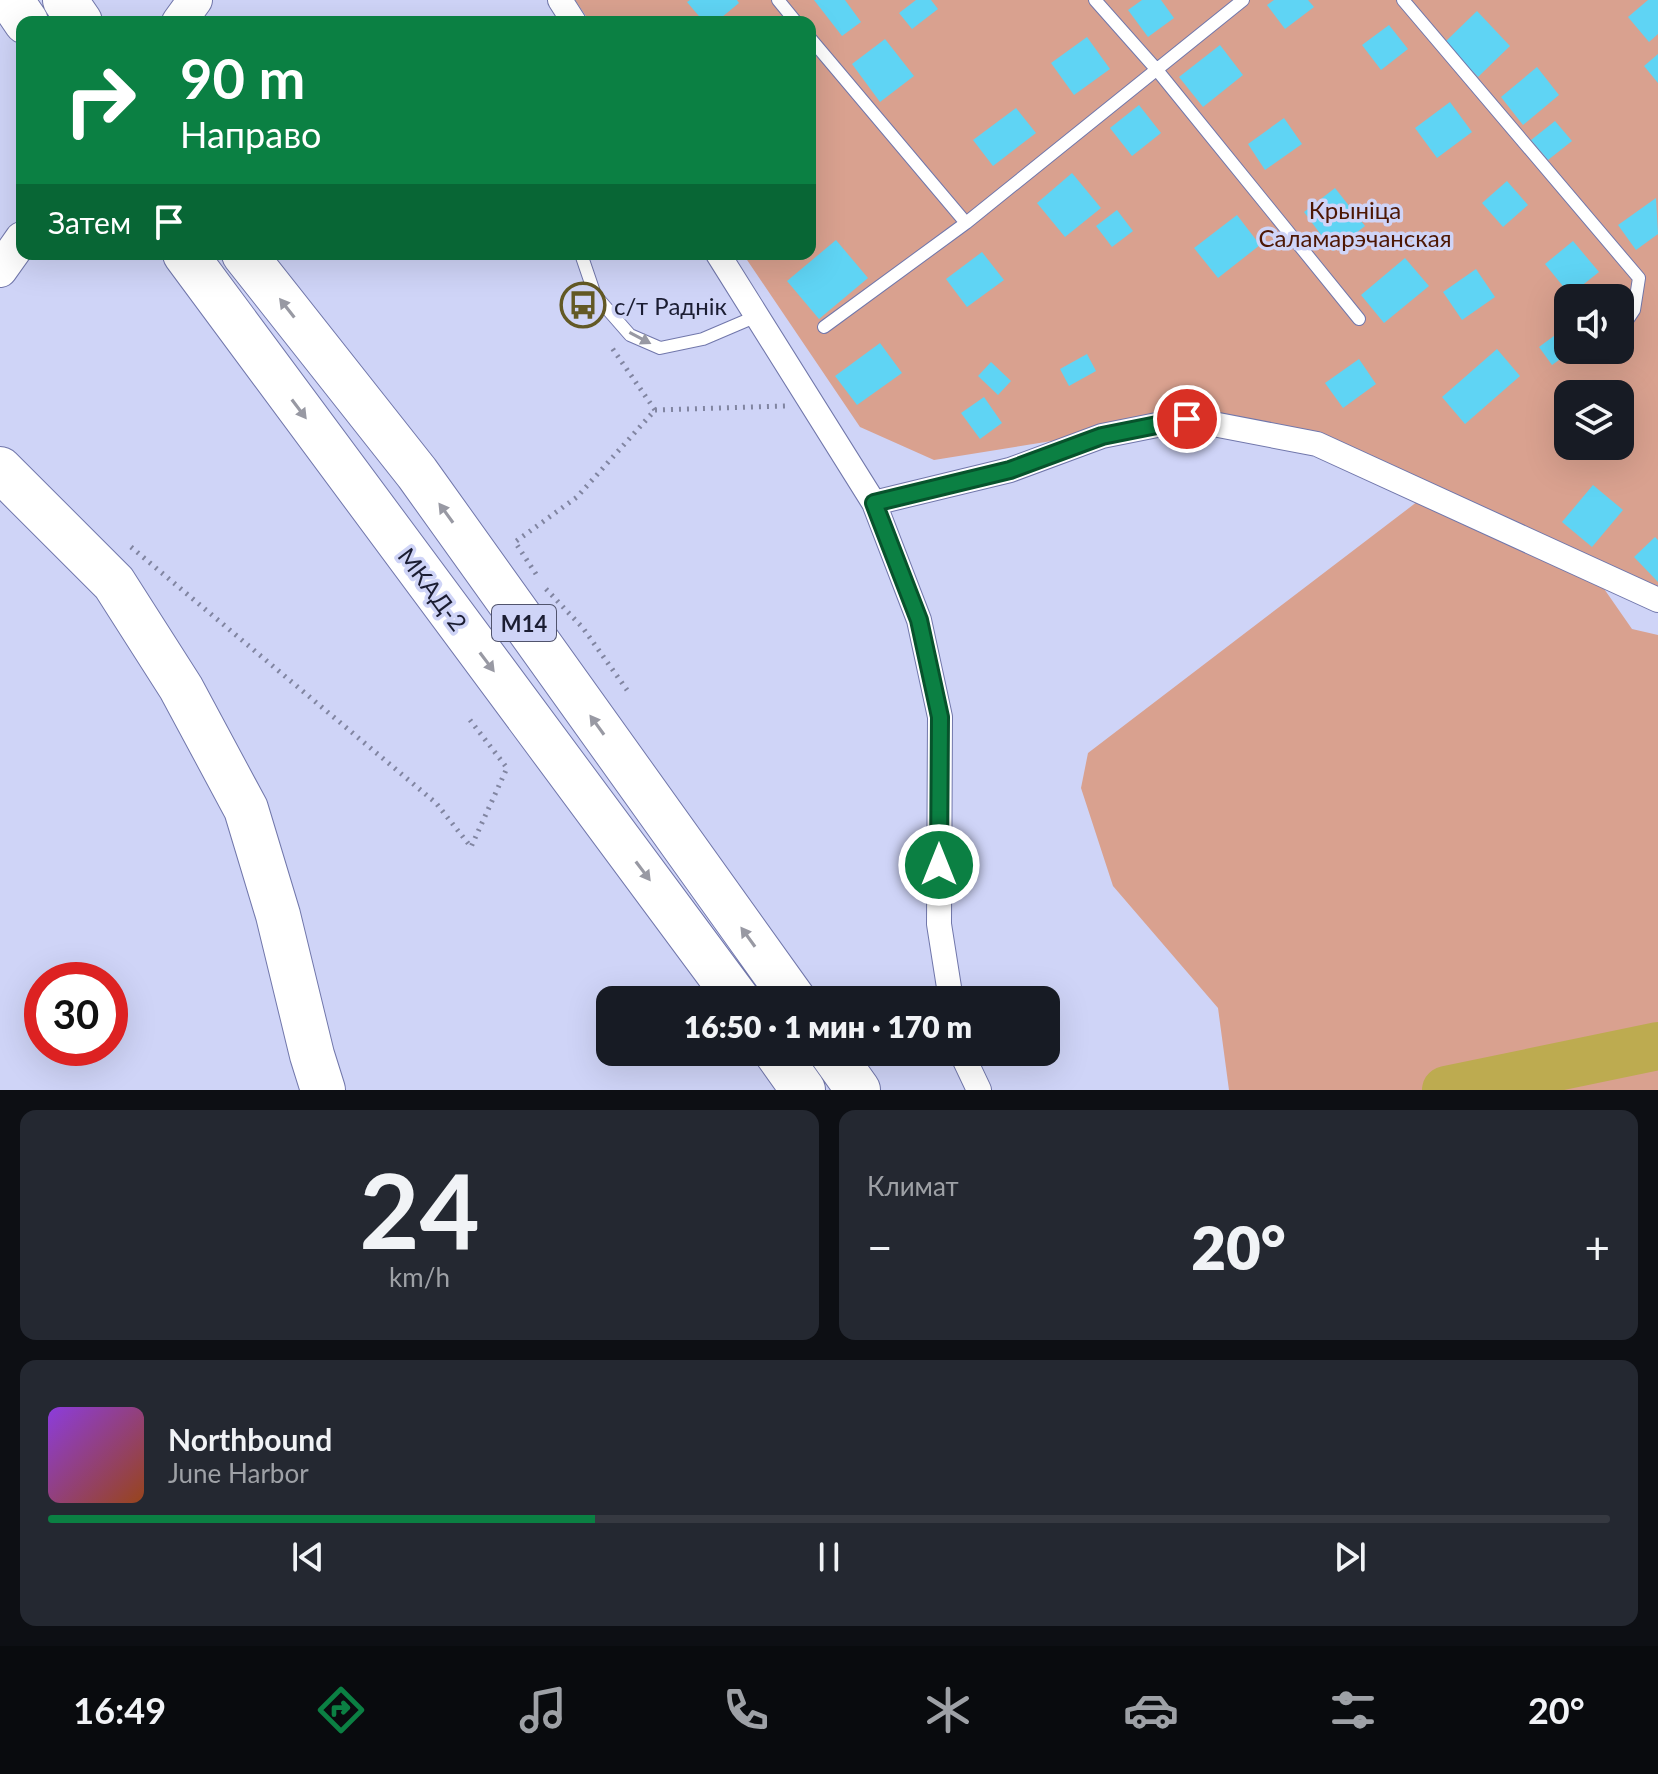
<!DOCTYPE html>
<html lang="ru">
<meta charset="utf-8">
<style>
body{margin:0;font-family:Lato,sans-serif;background:#242831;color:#f1f3f6;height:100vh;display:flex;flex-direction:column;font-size:30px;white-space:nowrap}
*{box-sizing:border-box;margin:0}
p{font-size:26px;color:#9ea1a6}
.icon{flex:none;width:44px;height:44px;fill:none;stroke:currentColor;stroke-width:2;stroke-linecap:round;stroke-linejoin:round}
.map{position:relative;height:1090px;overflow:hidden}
.drawer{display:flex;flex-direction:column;gap:20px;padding:20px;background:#0d0f14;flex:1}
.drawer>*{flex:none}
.guide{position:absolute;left:16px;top:16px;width:800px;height:244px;border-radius:16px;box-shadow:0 8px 32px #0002;background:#0b8043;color:#fff;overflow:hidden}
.buttons{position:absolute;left:1554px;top:284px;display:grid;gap:16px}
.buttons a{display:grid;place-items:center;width:80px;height:80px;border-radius:16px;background:#171b24;box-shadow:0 8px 32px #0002;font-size:40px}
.speed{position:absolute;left:24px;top:962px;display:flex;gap:16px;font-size:40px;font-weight:700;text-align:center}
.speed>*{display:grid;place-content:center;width:104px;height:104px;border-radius:50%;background:#171b24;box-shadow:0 8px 32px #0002;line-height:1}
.speed .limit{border:12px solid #d22;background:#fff;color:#111}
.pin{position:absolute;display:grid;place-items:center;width:68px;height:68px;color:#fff;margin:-34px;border:4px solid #fff;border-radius:50%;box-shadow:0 2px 8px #0007}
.me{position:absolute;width:88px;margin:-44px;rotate:0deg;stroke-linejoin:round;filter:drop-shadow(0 0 6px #0008)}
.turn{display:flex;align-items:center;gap:28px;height:168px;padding:0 32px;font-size:36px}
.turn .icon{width:104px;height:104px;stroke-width:2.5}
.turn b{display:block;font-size:56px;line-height:68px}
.then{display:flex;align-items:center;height:76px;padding:0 32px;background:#0003;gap:16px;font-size:30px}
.big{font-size:60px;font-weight:800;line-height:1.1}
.drawer .card{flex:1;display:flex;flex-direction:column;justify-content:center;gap:12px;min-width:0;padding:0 28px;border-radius:16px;background:#242831}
.drawer .dial{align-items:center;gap:0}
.dial b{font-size:104px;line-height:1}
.song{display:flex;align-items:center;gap:24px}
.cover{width:96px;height:96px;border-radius:12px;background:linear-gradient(135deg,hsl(270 70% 55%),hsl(20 70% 35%))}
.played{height:8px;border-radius:4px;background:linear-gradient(90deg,#0b8043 35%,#363941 35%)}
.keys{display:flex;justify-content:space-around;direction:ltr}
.heat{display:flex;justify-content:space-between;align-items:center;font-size:44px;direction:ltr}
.drawer .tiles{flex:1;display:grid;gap:20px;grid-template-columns:1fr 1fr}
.card:last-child{grid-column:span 2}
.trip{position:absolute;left:596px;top:986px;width:464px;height:80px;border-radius:16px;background:#171b24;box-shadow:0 8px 32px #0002;font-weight:800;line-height:80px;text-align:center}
.dock{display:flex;height:128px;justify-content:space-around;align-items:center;background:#090b0e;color:#9ea1a6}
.dock .icon{width:56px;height:56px}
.dock .selected{color:#0b8043}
.dock b{font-size:36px;color:#f1f3f6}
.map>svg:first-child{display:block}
.green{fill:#d9a18f;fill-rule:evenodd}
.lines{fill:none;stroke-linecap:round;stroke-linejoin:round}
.river{stroke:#bdab50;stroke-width:48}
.building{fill:#5fd4f4}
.lane-casing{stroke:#7177ab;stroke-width:14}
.street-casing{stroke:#7177ab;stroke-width:26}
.secondary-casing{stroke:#7177ab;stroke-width:36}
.highway-casing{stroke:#7177ab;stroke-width:46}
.path{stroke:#8185a1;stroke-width:5;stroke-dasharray:2 6;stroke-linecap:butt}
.lane{stroke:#fff;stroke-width:12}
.street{stroke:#fff;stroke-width:24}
.secondary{stroke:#fff;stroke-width:34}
.highway{stroke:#fff;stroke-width:44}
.oneway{fill:#9899a3}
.route-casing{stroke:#07532c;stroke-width:20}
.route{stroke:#0b8043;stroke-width:14}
.labels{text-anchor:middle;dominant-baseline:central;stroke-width:7;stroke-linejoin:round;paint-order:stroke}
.shield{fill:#cfd4f7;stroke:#51546d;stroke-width:2}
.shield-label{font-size:22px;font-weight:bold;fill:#1b1d32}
.park-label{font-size:24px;fill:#4d1704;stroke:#cfd4f7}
.poi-label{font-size:24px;fill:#1b1d32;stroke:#cfd4f7;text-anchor:start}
.street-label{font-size:24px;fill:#1b1d32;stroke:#cfd4f7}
</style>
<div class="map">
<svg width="1658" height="1090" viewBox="0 0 1658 1090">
<rect width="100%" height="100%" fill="#cfd4f7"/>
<path class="green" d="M 575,0 L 1658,0 L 1658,588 L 1591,570 L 1632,629 L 1658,635 L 1658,1090 L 1229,1090 L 1218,1008 L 1113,886 L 1081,788 L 1088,753 L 1426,495 L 1317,444 L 1188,419 L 934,460 L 860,427 L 743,254 L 810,254 L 810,22 L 590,22 ZM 1568,298 L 1620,298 L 1620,350 L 1568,350 ZM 1568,394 L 1620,394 L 1620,446 L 1568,446 Z"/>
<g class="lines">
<path class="river" d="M 1446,1090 L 1658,1046"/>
</g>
<path class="building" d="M 690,0 L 737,0 L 739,3 L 716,22 L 704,22 L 687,2 Z
M 814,0 L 845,0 L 861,22 L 842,36 Z
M 916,0 L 931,0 L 938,9 L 912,29 L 899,13 Z
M 1142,0 L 1161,0 L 1174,18 L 1148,37 L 1128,10 Z
M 1274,0 L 1308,0 L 1314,7 L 1285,29 L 1267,5 Z
M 1648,0 L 1658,0 L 1658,34 L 1649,42 L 1628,17 Z
M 1477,11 L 1510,46 L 1478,77 L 1445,42 Z
M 1389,25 L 1408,49 L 1381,70 L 1362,45 Z
M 1087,37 L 1110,69 L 1074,95 L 1051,63 Z
M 885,39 L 914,76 L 880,102 L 852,64 Z
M 1220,45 L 1243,75 L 1203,107 L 1179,77 Z
M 1658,54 L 1658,83 L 1644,66 Z
M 1537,67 L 1559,95 L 1523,125 L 1501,97 Z
M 1450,102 L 1472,132 L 1437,158 L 1415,128 Z
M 1139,105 L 1161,133 L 1132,156 L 1110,128 Z
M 1016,108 L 1036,133 L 993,166 L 973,140 Z
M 1284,118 L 1302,144 L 1265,170 L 1248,144 Z
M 1555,121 L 1572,141 L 1548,160 L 1531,140 Z
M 1072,173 L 1101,208 L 1065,237 L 1037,203 Z
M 1507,181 L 1528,205 L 1503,227 L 1482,203 Z
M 1335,188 L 1365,226 L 1333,251 L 1304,212 Z
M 1656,198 L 1658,234 L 1636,250 L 1618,225 Z
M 1117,210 L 1133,231 L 1112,247 L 1096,226 Z
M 1237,215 L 1260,245 L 1218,278 L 1194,248 Z
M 836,240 L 868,278 L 819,319 L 787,281 Z
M 1573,241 L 1599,272 L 1570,295 L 1545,264 Z
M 982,252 L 1004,280 L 967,307 L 946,279 Z
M 1405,258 L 1429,286 L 1384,323 L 1361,295 Z
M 1476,269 L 1495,297 L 1462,320 L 1443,292 Z
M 1566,327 L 1568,350 L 1573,350 L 1552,365 L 1539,347 Z
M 880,343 L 902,373 L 857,405 L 835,376 Z
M 1497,349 L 1520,376 L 1465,424 L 1442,397 Z
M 1087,354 L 1096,371 L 1069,386 L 1060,369 Z
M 1359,359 L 1376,384 L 1343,408 L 1325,383 Z
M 991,362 L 1011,381 L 998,395 L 978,376 Z
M 984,397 L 1002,423 L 980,439 L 961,413 Z
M 1593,485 L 1623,510 L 1592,547 L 1562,522 Z
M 1655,537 L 1658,540 L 1658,582 L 1634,557 Z"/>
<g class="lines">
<g class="lane-casing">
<path id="lane" d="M 778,0 L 796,22
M 1095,0 L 1157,70 L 1359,319
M 1403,0 L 1639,278 L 1634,310 L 1620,331
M 810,38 L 966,223
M 581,254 L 595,295 L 630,335 L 660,348 L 703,339 L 757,316
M 824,327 L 966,223 L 1243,0"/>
</g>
<g class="street-casing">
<path id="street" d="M 560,0 L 574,22
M 718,254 L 874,503 L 919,620 L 940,717 L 939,924 L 951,1000
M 874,503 L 1010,470 L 1102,436 L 1187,419 L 1317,444 L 1658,600
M 961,1052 L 979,1090"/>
</g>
<g class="secondary-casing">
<path id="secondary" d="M 179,22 L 195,0
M 0,270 L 22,239"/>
</g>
<g class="highway-casing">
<path id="highway" d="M 11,0 L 26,22
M 65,0 L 80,22
M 185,254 L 738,1000
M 244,254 L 417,473 L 794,1000
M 0,469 L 114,583 L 181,688 L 246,809 L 278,915 L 312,1055 L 323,1090
M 776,1052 L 803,1090
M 831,1052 L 858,1090"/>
</g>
<path class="path" d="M 655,410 L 786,406
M 131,547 L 436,803 L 471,847 L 507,768 L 470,720
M 536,574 L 515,542 L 577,497 L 655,410 L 610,345
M 546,589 L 583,628 L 627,690"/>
<use href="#lane" class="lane"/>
<use href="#street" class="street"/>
<use href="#secondary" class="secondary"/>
<use href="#highway" class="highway"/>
</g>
<defs><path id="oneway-solid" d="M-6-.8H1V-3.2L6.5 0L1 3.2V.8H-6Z" transform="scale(2)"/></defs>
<g class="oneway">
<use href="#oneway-solid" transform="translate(287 308) rotate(-128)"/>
<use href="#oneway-solid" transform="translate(640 338) rotate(28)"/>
<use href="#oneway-solid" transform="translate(299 409) rotate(53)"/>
<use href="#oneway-solid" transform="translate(446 513) rotate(-126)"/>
<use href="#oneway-solid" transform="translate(487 662) rotate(53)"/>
<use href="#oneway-solid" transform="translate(597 725) rotate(-126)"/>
<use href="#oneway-solid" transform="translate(643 871) rotate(53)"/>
<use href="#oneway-solid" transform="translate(748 937) rotate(-126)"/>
</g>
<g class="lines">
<g class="route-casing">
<path id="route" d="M 939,865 L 940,717 L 919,620 L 874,503 L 1010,470 L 1102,436 L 1187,419"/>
</g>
<use href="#route" class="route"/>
</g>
<defs>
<g id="bus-ring" transform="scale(2.3)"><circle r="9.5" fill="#cfd4f7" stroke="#635925" stroke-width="1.5"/><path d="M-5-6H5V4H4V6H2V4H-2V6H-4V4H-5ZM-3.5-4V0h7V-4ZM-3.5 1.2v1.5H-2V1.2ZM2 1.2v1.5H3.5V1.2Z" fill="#635925"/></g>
</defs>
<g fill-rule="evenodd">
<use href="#bus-ring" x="583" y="305"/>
</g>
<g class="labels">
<rect class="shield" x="492" y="605" width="64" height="36" rx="6"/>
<g class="shield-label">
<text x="524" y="623">М14</text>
</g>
<g class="park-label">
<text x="1355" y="209">Крыніца<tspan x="1355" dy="28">Саламарэчанская</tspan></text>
</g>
<g class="poi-label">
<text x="614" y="305">с/т Раднік</text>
</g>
<g class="street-label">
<text transform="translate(433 589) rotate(53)">МКАД-2</text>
</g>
</g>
</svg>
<div class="buttons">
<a><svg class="icon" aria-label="sound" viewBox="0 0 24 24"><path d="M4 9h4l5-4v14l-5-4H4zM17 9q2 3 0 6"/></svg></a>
<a><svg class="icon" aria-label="layers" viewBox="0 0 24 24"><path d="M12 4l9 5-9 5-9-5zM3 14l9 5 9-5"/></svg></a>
</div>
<div class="speed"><div class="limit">30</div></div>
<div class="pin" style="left:1187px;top:419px;background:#d93025"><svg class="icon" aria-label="arrive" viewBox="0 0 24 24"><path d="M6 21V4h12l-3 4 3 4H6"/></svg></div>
<svg class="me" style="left:939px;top:865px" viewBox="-20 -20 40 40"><circle r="17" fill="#0b8043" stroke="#fff" stroke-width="3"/><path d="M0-11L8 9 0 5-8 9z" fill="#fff"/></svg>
<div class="trip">16:50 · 1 мин · 170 m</div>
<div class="guide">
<div class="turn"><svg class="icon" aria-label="right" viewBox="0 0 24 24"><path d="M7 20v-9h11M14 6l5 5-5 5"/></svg><div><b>90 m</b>Направо</div></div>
<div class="then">Затем<svg class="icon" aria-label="arrive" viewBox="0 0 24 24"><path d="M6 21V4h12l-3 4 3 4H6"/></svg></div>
</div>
</div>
<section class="drawer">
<div class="tiles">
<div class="card dial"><b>24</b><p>km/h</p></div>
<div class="card"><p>Климат</p>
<div class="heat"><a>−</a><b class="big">20°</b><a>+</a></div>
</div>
<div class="card">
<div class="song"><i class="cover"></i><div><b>Northbound</b><p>June Harbor</p></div></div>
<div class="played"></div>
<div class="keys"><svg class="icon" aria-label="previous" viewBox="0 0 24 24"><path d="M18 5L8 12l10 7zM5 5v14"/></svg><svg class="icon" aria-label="pause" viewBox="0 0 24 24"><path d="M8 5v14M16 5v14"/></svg><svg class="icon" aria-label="next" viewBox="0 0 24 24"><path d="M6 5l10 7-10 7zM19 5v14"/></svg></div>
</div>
</div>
</section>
<nav class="dock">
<b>16:49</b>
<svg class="icon selected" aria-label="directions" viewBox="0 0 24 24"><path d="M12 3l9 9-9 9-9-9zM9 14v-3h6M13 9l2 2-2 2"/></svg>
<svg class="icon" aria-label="music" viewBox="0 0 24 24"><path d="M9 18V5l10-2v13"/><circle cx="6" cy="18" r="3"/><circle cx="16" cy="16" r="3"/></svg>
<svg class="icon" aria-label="phone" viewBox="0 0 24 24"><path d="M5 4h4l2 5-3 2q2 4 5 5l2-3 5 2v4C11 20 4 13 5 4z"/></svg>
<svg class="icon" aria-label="climate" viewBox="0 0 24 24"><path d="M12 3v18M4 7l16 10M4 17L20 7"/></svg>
<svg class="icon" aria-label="car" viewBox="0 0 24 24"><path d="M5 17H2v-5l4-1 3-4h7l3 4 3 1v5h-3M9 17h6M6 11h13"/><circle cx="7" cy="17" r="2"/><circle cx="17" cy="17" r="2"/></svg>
<svg class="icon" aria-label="filters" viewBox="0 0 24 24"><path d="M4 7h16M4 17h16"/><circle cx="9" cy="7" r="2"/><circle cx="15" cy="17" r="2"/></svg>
<b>20°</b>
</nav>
